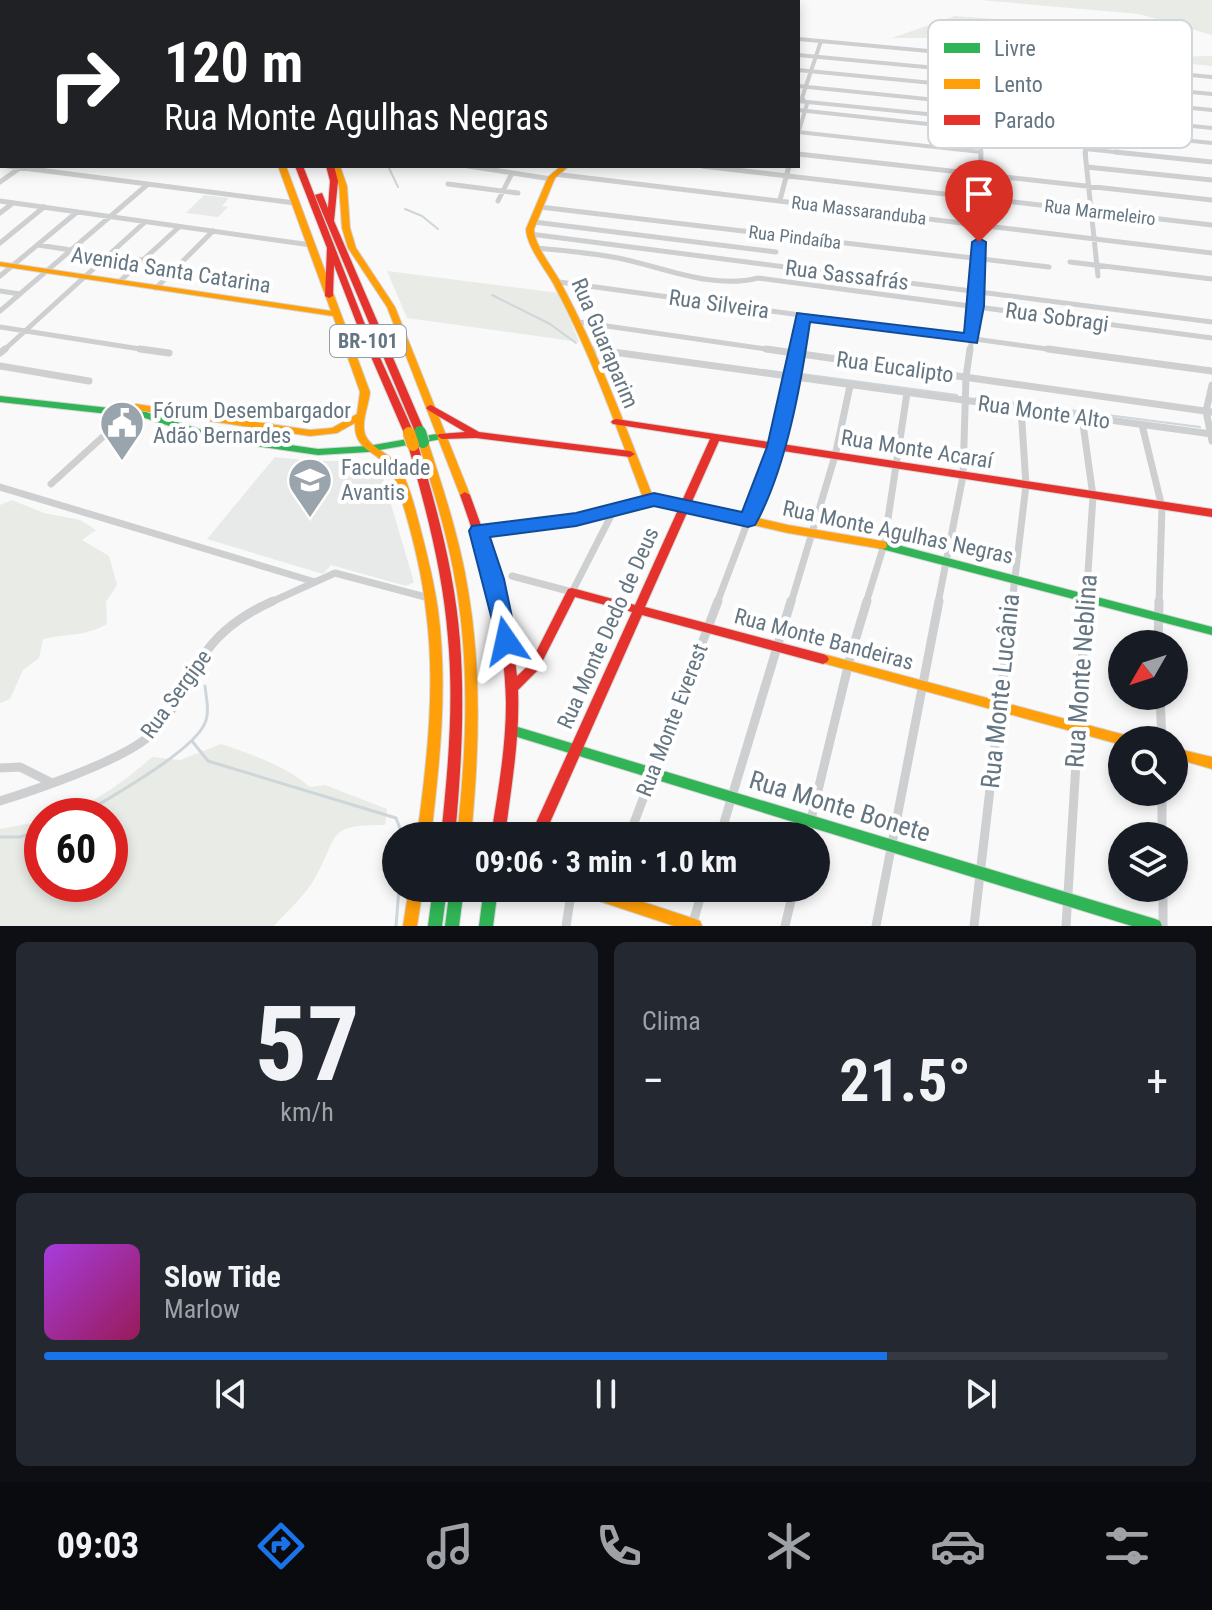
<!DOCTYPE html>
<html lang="pt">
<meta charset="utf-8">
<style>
body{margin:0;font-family:"Roboto Condensed",sans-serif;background:#242831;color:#f1f3f6;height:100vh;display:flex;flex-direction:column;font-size:30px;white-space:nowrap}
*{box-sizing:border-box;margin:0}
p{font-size:26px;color:#9ea1a6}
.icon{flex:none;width:44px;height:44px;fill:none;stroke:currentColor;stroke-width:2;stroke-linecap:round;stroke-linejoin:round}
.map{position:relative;height:926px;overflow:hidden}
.panel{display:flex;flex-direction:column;gap:16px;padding:16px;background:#0d0f14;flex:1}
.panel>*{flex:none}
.hud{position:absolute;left:0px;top:0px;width:800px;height:168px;box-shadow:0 4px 12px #0003;background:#202124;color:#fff;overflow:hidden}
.needle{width:52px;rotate:231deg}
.controls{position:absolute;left:1108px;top:630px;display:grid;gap:16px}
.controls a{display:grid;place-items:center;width:80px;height:80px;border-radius:50%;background:#171b24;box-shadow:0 4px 12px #0003;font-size:40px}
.speed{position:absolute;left:24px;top:798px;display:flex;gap:16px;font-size:40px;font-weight:700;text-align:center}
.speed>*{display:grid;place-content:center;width:104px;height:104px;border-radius:50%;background:#171b24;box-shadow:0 4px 12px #0003;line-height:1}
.speed .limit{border:12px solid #d22;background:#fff;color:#111}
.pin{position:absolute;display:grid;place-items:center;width:68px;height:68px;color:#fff;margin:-82px -34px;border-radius:50% 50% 50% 0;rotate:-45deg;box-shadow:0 0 8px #0007}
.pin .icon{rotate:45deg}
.me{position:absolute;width:88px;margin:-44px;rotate:349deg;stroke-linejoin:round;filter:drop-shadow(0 0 6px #0008)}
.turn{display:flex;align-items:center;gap:28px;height:168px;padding:0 32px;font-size:36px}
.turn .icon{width:104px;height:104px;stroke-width:2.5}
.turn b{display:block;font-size:56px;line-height:68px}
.big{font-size:60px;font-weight:700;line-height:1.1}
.panel .tile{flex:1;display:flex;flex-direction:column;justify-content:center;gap:12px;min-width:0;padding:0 28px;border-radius:12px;background:#242831}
.panel .dial{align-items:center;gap:0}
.dial b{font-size:104px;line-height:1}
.song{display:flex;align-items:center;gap:24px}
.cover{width:96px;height:96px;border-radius:12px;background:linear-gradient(135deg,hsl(280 70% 55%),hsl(330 70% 35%))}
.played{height:8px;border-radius:4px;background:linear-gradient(90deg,#1a73e8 75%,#363941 75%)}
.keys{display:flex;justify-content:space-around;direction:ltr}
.heat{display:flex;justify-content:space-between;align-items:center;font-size:44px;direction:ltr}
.panel .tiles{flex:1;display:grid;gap:16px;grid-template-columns:1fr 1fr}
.tile:last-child{grid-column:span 2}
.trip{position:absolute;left:382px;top:822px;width:448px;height:80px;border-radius:40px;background:#171b24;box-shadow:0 4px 12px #0003;font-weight:700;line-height:80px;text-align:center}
.dock{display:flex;height:128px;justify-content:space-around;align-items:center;background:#090b0e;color:#9ea1a6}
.dock .icon{width:56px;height:56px}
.dock .on{color:#1a73e8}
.dock b{font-size:36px;color:#f1f3f6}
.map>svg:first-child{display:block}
.built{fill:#e8e9e9}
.green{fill:#e8ebe6}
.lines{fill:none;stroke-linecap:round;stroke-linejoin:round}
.stream-far1{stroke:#ced6d9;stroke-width:2}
.stream{stroke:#ced6d9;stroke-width:3}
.river{fill:#ced6d9;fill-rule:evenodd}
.fast-casing{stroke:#d5d6d7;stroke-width:2}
.slow-casing{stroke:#d5d6d7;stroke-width:2}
.jam-casing{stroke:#d5d6d7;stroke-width:2}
.street-far3{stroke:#cecfd0;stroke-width:4}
.street-far2{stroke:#cecfd0;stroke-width:5}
.street-far1{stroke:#cecfd0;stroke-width:7}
.street{stroke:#cecfd0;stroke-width:9}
.fast{fill:#30b455;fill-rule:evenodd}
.slow{fill:#ff9f0a;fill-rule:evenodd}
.jam{fill:#e5322d;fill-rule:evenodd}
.fast-bridge-casing{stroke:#d5d6d6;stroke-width:14;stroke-linecap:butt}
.slow-bridge-casing{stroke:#d5d6d6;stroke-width:14;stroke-linecap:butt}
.fast-bridge{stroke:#30b455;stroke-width:12}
.slow-bridge{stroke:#ff9f0a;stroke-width:12}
.route{fill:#1a73e8;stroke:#114b97;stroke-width:2}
.labels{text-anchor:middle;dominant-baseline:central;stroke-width:8;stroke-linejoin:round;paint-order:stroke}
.far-street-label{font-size:18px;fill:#657683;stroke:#fff}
.shield{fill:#fff;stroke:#939fa8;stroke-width:2}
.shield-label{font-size:20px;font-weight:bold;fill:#657683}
.street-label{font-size:22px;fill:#657683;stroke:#fff}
.poi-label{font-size:22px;fill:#657683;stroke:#fff;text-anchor:start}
.near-street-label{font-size:26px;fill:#657683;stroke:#fff}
.key{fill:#fff;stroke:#d1d6da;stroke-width:2}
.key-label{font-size:22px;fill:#657683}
</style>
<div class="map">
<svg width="1212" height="926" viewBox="0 0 1212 926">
<rect width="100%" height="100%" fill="#f9f9f9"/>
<path class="built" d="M 204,195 L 229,198 L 222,206 L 228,207 L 218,217 L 186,213 Z
M 275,457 L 312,461 L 368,461 L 380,467 L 414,582 L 406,586 L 331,565 L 323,574 L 207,539 Z"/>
<path class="green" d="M 980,0 L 1212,0 L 1212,35 L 1139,14 Z
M 955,16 L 1077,25 L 1112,32 L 1134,46 L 1167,57 L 1212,56 L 1212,66 L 1007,46 L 976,38 L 892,38 Z
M 387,271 L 559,293 L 579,342 L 407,318 Z
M 12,500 L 44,513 L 80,520 L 96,530 L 82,540 L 109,556 L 117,585 L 106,602 L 107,624 C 83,637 70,633 43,639 L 39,658 L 23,670 L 10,699 L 0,703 L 0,505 Z
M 221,744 C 253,755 284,765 310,787 L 325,785 L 387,809 L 385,825 C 325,825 340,834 315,878 C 305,896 287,911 274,926 L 0,926 L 0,829 L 42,821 L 42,884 L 110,884 L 110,816 L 58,816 C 92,805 125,781 152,757 L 180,760 Z"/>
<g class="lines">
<path class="stream-far1" d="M 388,166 L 398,187
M 405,209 L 422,216 L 438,229
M 492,295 L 550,324 L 576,343
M 802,374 L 957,395
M 976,398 L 1200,427"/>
<path class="stream" d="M 192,741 L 208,761 L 396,818 L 403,836
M 80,816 C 108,798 193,752 205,723 C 210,712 206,697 205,686
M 0,837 L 20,837 L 42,831
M 396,926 L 399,888"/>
<path class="river" d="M 460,0 L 474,0 L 459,2 Z"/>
<g class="fast-casing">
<path id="fast" d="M 216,0 L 222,0 L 223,2 L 217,2 Z
M 238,0 L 244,0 L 245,2 L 239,2 Z
M 250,0 L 256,0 L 258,2 L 252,2 Z
M 398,0 L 409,0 L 414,2 L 403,2 Z
M 2,98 L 2,102 L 0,103 L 0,99 Z
M 2,107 L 2,111 L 0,112 L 0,108 Z
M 0,396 L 146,412 L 214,434 L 318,449 L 368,446 L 442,433 L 447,436 L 442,439 L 368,452 L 318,455 L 213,440 L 145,418 L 0,402 Z
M 882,541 L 1212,627 L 1212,635 L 878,548 L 877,545 L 878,542 Z
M 511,725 L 1155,919 L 1160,921 L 1162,926 L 1132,926 L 511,735 L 507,734 L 505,730 L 507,726 Z
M 433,888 L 447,888 L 442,926 L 428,926 Z
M 450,888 L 464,888 L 459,926 L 445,926 Z
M 484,888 L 498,888 L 493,926 L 479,926 Z"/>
</g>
<g class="slow-casing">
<path id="slow" d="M 224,0 L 230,0 L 229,2 L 223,2 Z
M 452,0 L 460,0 L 456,2 L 448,2 Z
M 666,0 L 672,0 L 672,2 L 666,2 Z
M 0,28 L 2,28 L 2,32 L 0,32 Z
M 278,166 L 286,166 L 370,392 C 369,405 361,421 365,434 C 369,446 384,451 392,459 C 405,471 410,492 415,508 C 424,542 433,575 438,610 C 448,685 440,761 431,836 L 417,836 C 427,762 436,686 426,611 C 422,573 412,534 401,498 C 398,487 394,473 386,465 C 372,449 354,449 355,423 L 337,433 L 310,436 L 136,410 L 131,407 L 136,404 L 310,430 L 332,428 L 357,414 L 360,392 L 333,316 L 0,266 L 0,262 L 331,311 Z
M 332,166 L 340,166 L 347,186 L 350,228 L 356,248 L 395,307 L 470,495 L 469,497 L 465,498 L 460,495 L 387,307 L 348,248 L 342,228 L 339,186 Z
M 561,166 L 569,166 L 555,178 L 534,229 C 534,245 553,268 561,283 C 598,352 625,425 653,497 L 660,496 L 788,525 L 882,541 L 886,542 L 887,545 L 886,548 L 882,549 L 788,533 L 660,504 L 635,507 L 576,524 L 479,535 L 475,534 L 474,531 L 475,528 L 479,527 L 576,516 L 643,498 C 616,426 590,352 553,283 C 545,269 526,245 526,229 L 548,177 Z
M 423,439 L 428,442 C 444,491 460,540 468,590 C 482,672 479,754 471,836 L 457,836 C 466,754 470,673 457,591 C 449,540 434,491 418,442 Z
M 823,654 L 1125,735 L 1130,736 L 1131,740 L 1122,740 L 1122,745 L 819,662 L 817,659 L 819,656 Z
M 1174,748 L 1212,757 L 1212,769 L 1174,758 Z
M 409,888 L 423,888 L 417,926 L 403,926 Z
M 574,888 L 601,888 L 695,919 L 700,921 L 702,926 L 674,926 L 581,895 L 576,893 Z"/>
</g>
<g class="jam-casing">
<path id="jam" d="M 258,0 L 264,0 L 265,2 L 259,2 Z
M 346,0 L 352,0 L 352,2 L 346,2 Z
M 573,0 L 584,0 L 579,2 L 568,2 Z
M 295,166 L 303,166 L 364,322 L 414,433 L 412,435 L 409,436 L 404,433 L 356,322 L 334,265 L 333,296 L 329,298 L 325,296 L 327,248 Z
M 326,166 L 334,166 L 338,181 L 334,221 L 425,432 L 423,434 L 417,434 L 415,432 L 315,195 L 322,193 L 328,208 L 330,181 Z
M 431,405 L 479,432 L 630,451 L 635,454 L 630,457 L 476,438 L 442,439 L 437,436 L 439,434 L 465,432 L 428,410 L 426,408 L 428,406 Z
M 616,419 L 1212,509 L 1212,517 L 719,441 L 645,607 L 823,654 L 827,656 L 829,659 L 827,662 L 823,664 L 642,615 L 544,836 L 530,836 L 632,612 L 575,597 L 538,670 L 518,690 C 520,739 511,788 505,836 L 491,836 C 498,792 506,747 506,703 C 505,631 484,562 460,495 L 465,492 L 470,495 C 492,554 510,613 517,676 L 530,664 L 568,589 L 572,588 L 635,605 L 710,439 L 613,424 L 611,422 L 613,420 Z
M 413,442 L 418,445 C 437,509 455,574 460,641 C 465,707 461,771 455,836 L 441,836 C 448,770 454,705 448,638 C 443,572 426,509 408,445 Z"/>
</g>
<path class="street-far3" d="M 44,0 L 63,2
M 159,0 L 179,2
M 281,0 L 303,2
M 645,2 L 654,0
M 798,39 L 1212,77
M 798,55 L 1212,94
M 1108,67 L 1119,134
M 798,70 L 1212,110
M 798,86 L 1212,128
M 798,101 L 1212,143
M 798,110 L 1084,141
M 956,117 L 962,54
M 798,132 L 981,152
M 798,134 L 807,104 L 802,98 L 821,41
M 1084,138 L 1086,154
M 1085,149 L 1134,154
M 981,154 L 982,120"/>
<path class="street-far2" d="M 1085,152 L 1098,276
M 1115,152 L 1212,162
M 798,154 L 1212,200
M 8,166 L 295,203
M 468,166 L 551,179
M 702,166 L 1212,225
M 1087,167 L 1212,180
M 554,174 L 1212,253
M 0,182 L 21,167
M 448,184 L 518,193
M 780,200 L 789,166
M 0,201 L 311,245
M 498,201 L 512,173
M 540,207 L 1049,267
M 0,213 L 13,203
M 534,222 L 776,252
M 530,234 L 1212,322
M 0,243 L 44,207
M 38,245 L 71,250
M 538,248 C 565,251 592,253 618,258 C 663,267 713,290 758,278 L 1212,338
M 108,255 L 143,260
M 1070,262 L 1212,279
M 0,276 L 77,212
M 119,282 L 179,227
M 559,282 L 1062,351
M 156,288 L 213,231
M 0,291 L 20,294
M 0,311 L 148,184
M 579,322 L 780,351
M 0,327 L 153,351
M 591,349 L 603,351
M 3,351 L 145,222
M 797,351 L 803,316
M 970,351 L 978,292 L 981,152"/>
<path class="street-far1" d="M 140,349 L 169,353
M 591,349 L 1212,434
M 766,349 L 1212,412
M 1048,349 L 1212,371
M 0,353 L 5,349
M 0,366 L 89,381
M 1212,385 L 1206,411 L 1212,441
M 1082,417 L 1093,496 L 1086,603
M 1142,425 L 1162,507 L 1159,603
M 51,484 L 129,413
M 0,487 L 315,582
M 512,576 L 572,592 L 615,508
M 269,603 L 335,573 L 429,598
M 717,603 L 776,447 L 798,349
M 791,603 L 835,456 L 850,386
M 866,603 L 884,545 L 907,393
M 938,603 L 963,476 L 966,377 L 970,349
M 1012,603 L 1026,485 L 1021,408"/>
<path class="street" d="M 1158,644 L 1159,601
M 1160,696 L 1162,740
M 0,768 L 20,767 L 52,783
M 1162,792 L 1162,836
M 0,801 C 38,789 117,762 147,738 C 171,719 186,684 202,658 C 218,632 246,613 273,601
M 629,836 L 718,601
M 720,836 L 791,601
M 807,836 L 851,654 L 867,601
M 1163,888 L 1163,926
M 566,926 L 572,888
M 692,926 L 703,888
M 785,926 L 794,888
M 876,926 L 939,601
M 974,926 L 1012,601
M 1066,926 L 1086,601"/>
<use href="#fast" class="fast"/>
<use href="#slow" class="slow"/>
<use href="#jam" class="jam"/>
<g class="fast-bridge-casing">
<path id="fast-bridge" d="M 420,432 L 423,442"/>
</g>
<g class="slow-bridge-casing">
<path id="slow-bridge" d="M 409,433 L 413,445"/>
</g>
<use href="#fast-bridge" class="fast-bridge"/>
<use href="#slow-bridge" class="slow-bridge"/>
</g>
<path class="route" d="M 979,238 L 986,242 L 984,306 L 977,343 L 810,322 C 801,384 786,470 755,525 L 748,527 L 654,506 L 576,526 L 490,537 L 504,579 L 517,641 L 514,647 L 506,649 L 499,647 L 469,531 L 472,526 L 576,513 L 654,493 L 742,512 L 767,447 L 797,313 L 964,333 L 972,242 Z"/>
<defs>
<g id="civic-pin" transform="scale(2.3)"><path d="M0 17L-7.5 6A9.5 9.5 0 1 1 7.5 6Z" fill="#99a4ac" stroke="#fff"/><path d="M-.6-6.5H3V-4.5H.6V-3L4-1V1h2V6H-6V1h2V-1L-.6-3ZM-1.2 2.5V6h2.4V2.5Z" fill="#fff"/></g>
<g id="university-pin" transform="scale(2.3)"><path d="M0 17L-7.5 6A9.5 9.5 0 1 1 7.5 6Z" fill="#99a4ac" stroke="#fff"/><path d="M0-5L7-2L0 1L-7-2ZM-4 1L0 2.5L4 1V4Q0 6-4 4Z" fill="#fff"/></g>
</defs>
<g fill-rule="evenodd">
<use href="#civic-pin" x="122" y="423"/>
<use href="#university-pin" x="310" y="480"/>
</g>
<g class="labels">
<g class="far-street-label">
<text transform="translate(859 210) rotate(7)">Rua Massaranduba</text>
<text transform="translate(1100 212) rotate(7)">Rua Marmeleiro</text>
<text transform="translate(795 237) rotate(7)">Rua Pindaíba</text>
</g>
<rect class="shield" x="330" y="325" width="76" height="32" rx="6"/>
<g class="shield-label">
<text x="368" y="341">BR-101</text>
</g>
<g class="street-label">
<text transform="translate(171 270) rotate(9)">Avenida Santa Catarina</text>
<text transform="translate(847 275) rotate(7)">Rua Sassafrás</text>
<text transform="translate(719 304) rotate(8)">Rua Silveira</text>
<text transform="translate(1057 317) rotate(8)">Rua Sobragi</text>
<text transform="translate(605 343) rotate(67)">Rua Guaraparim</text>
<text transform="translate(895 367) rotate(8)">Rua Eucalipto</text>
<text transform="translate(1044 412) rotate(8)">Rua Monte Alto</text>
<text transform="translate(917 449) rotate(9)">Rua Monte Acaraí</text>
<text transform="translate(898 532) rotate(12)">Rua Monte Agulhas Negras</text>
<text transform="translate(608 628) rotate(-66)">Rua Monte Dedo de Deus</text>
<text transform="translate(824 639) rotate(15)">Rua Monte Bandeiras</text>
<text transform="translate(176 694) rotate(-54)">Rua Sergipe</text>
<text transform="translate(672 720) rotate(-69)">Rua Monte Everest</text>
</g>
<g class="poi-label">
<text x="153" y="410">Fórum Desembargador<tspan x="153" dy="25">Adão Bernardes</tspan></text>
<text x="341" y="467">Faculdade<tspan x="341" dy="25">Avantis</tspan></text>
</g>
<g class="near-street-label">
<text transform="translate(1081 671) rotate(-86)">Rua Monte Neblina</text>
<text transform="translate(1000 691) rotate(-84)">Rua Monte Lucânia</text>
<text transform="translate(840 806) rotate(17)">Rua Monte Bonete</text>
</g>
</g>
<rect x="928" y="20" width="264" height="128" rx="12" class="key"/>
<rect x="944" y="43" width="36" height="10" fill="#30b455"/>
<rect x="944" y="79" width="36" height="10" fill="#ff9f0a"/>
<rect x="944" y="115" width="36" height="10" fill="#e5322d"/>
<g class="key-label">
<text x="994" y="56">Livre</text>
<text x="994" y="92">Lento</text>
<text x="994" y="128">Parado</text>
</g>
</svg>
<div class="controls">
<a><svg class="needle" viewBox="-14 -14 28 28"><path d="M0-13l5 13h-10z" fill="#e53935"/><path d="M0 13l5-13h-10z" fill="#9ea1a6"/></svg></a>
<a><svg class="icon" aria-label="search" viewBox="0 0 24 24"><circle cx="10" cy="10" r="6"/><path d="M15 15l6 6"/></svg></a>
<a><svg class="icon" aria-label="layers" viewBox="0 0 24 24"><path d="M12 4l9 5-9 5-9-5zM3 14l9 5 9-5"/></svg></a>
</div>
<div class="speed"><div class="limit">60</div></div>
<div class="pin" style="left:979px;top:242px;background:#d93025"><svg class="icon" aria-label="arrive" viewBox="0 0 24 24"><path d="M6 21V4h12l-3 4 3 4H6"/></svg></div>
<svg class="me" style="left:506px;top:641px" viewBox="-20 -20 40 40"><path d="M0-17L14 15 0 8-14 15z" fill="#1a73e8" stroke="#fff" stroke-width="4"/></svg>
<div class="trip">09:06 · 3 min · 1.0 km</div>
<div class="hud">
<div class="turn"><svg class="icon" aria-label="right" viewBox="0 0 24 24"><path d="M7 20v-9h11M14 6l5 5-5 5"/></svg><div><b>120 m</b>Rua Monte Agulhas Negras</div></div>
</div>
</div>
<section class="panel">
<div class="tiles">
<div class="tile dial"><b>57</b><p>km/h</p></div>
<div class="tile"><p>Clima</p>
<div class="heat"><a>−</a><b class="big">21.5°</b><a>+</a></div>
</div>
<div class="tile">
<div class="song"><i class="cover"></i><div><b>Slow Tide</b><p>Marlow</p></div></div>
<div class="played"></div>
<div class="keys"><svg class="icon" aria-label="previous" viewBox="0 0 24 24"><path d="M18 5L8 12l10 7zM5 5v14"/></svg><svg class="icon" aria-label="pause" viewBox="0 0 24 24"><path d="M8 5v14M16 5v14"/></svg><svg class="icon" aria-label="next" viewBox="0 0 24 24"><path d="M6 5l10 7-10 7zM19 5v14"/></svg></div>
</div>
</div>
</section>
<nav class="dock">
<b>09:03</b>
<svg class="icon on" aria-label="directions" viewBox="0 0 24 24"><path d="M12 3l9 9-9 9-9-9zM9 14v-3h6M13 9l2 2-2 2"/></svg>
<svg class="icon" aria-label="music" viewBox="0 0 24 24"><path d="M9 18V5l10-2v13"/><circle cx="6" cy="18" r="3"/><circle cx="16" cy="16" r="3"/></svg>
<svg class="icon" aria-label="phone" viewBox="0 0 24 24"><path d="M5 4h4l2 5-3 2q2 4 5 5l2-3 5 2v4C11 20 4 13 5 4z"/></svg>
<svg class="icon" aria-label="climate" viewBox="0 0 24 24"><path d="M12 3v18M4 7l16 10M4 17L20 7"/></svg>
<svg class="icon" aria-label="car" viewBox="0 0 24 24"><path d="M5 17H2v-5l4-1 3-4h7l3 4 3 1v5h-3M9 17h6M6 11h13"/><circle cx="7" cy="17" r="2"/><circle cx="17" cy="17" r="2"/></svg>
<svg class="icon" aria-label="filters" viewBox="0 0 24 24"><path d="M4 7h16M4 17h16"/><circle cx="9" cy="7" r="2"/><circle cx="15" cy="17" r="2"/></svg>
</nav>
